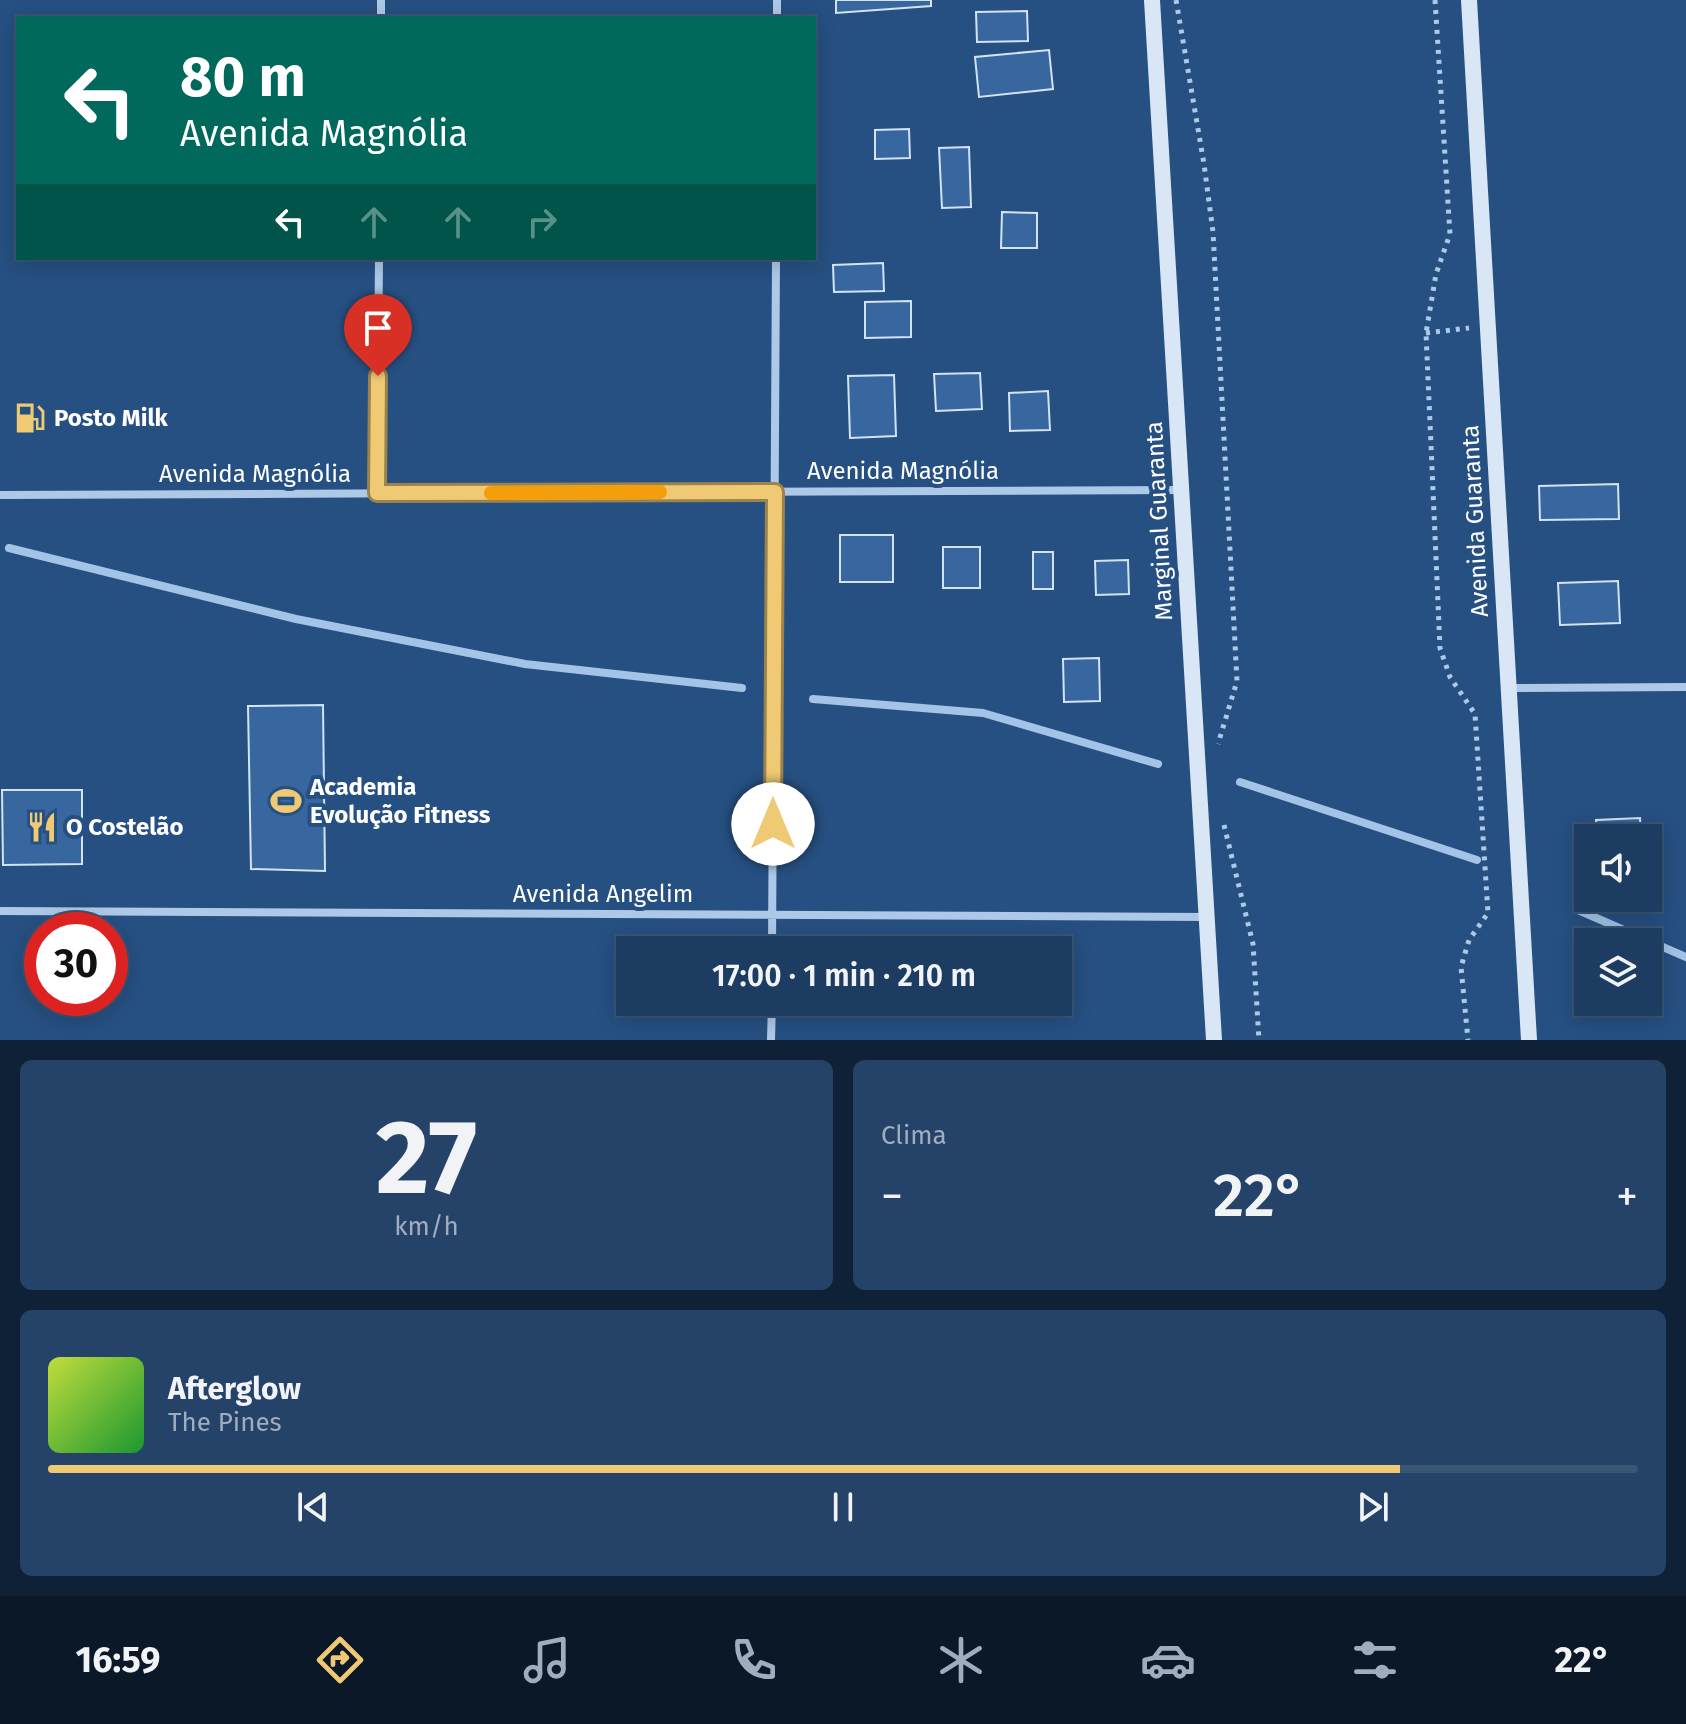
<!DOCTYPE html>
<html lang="pt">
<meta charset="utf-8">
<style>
body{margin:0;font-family:"Fira Sans",sans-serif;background:#254368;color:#f1f3f6;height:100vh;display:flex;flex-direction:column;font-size:30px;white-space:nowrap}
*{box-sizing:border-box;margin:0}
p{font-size:26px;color:#a0adbe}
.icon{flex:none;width:44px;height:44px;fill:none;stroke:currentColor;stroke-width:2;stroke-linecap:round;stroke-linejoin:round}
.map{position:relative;height:1040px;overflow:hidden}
.sheet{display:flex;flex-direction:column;gap:20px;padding:20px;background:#0f2136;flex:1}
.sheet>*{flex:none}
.banner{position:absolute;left:16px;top:16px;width:800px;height:244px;border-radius:0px;box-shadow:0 4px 20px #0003,0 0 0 2px #3a5677;background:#00695c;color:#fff;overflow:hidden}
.buttons{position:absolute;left:1574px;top:824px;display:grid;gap:16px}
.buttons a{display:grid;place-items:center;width:88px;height:88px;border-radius:0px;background:#1c3c62;box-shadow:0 4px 20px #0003,0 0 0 2px #3a5677;font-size:40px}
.speed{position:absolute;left:24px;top:912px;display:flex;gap:16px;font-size:40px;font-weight:700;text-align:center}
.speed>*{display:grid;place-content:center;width:104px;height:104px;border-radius:50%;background:#1c3c62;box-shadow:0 4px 20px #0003,0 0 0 2px #3a5677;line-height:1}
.speed .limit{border:12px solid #d22;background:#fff;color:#111}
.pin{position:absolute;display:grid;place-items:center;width:68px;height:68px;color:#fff;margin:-82px -34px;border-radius:50% 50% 50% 0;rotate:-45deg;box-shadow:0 0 8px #0007}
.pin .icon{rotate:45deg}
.me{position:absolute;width:88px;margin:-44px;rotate:0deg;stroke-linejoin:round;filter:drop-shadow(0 0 6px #0008)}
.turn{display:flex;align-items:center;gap:28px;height:168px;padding:0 32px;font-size:36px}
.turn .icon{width:104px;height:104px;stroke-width:2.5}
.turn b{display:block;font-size:56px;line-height:68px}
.lanes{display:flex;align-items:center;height:76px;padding:0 32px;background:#0003;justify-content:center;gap:40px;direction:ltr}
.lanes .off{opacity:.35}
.big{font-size:60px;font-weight:600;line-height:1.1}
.sheet .card{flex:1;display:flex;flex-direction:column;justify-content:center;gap:12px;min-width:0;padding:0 28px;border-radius:12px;background:#254368}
.sheet .dial{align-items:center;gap:0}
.dial b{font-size:104px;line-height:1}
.song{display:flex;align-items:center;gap:24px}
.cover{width:96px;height:96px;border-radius:12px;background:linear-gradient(135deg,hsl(70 70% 55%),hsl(130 70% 35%))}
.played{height:8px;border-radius:4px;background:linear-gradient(90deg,#efc974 85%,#3a5677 85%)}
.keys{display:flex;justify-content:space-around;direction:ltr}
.heat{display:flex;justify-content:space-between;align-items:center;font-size:44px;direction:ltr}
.sheet .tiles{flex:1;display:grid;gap:20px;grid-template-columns:1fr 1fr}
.card:last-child{grid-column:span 2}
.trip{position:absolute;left:616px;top:936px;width:456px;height:80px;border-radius:0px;background:#1c3c62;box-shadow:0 4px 20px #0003,0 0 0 2px #3a5677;font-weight:600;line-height:80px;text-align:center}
.dock{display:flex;height:128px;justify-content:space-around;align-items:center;background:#0b1827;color:#a0adbe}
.dock .icon{width:56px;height:56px}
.dock .active{color:#efc974}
.dock b{font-size:36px;color:#f1f3f6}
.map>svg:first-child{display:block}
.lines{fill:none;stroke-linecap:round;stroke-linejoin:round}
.stream{stroke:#a3c4e7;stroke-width:8}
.building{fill:#37679e;stroke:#d2e3f5;stroke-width:2}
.path{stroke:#aec9e7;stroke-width:5;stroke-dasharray:4 6;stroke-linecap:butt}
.street{stroke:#aec9e7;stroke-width:8}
.secondary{stroke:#d8e6f6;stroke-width:16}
.route-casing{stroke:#9b834b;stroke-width:20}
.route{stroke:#efc974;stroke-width:14}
.slow{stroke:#f59e0b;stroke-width:14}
.labels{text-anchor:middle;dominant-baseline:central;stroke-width:8;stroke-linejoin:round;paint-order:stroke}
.poi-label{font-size:24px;font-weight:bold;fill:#fff;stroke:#265082;text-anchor:start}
.street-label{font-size:24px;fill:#fff;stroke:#265082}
</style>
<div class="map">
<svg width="1686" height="1040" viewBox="0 0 1686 1040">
<rect width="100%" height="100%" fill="#265082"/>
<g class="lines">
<path class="stream" d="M 9,548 L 296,619 L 525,664 L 742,688
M 813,699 L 983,713 L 1158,764
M 1240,782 L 1477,860
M 1578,910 L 1686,957"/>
</g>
<path class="building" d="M 836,0 L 931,0 L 931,6 L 836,13 Z
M 1027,11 L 1028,41 L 977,42 L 976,12 Z
M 1049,50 L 1053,89 L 979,97 L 975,57 Z
M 909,129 L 910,158 L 875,159 L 875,130 Z
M 969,147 L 971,207 L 942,208 L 939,148 Z
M 1002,212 L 1037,213 L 1037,248 L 1001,248 Z
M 883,263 L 884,291 L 834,292 L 833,265 Z
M 911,301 L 911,337 L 865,338 L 865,302 Z
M 980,373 L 982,409 L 936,411 L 934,374 Z
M 894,375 L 896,436 L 850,438 L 848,376 Z
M 1048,391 L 1050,430 L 1010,431 L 1009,393 Z
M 1618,484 L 1619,519 L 1540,520 L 1539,486 Z
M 840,535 L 893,535 L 893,582 L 840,582 Z
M 943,547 L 980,547 L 980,588 L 943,588 Z
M 1033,552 L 1053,552 L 1053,589 L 1033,589 Z
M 1128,560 L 1129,594 L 1096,595 L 1095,561 Z
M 1618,581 L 1620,623 L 1560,625 L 1558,583 Z
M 1099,658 L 1100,701 L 1064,702 L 1063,659 Z
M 323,705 L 325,871 L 251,869 L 248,706 Z
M 2,790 L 82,790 L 82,864 L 3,865 Z
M 1640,818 L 1641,838 L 1597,838 L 1596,820 Z"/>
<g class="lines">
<path class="path" d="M 1176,0 L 1204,164 L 1213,232 L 1237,681 L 1218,744
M 1435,0 L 1450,234 L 1436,274 L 1426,333 L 1440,648 L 1450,677 L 1475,714 L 1488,913 L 1469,940 L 1461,967 L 1468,1040
M 1426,333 L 1469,328
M 1224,825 L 1253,944 L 1259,1040"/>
<path class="street" d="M 381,18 L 381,0
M 777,18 L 777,0
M 377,493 L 379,258
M 0,495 L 1181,490
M 1509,688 L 1686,687
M 0,911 L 1207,917
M 772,950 L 776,258
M 771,1040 L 772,1002"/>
<path class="secondary" d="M 1152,0 L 1214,1040
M 1469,0 L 1529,1040"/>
</g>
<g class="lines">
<g class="route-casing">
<path id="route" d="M 378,376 L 377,493 L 775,492 L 773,824"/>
</g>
<use href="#route" class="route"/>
<path class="slow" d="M 491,493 L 660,492"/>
</g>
<defs>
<g id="fuel-bare" transform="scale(2.4)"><path d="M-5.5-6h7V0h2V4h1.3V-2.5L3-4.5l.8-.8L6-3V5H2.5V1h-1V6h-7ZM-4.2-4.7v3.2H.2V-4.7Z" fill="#efc974" stroke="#265082" stroke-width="2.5" paint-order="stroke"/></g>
<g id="stadium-bare" transform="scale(2.4)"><path d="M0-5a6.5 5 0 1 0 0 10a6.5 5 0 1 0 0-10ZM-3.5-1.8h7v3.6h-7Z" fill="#efc974" stroke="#265082" stroke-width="2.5" paint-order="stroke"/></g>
<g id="restaurant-bare" transform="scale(2.4)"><path d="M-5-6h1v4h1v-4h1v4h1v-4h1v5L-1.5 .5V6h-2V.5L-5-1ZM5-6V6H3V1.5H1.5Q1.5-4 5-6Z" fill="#efc974" stroke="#265082" stroke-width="2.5" paint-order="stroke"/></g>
</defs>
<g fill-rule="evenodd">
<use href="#fuel-bare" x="30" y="418"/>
<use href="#stadium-bare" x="286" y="801"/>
<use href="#restaurant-bare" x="42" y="827"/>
</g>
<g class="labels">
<g class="poi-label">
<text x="54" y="418">Posto Milk</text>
<text x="310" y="787">Academia<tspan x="310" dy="28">Evolução Fitness</tspan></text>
<text x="66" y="827">O Costelão</text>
</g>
<g class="street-label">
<text x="903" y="471">Avenida Magnólia</text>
<text x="255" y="474">Avenida Magnólia</text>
<text transform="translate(1159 521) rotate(-93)">Marginal Guaranta</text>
<text transform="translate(1475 521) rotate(-93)">Avenida Guaranta</text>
<text x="603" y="894">Avenida Angelim</text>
</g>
</g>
</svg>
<div class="buttons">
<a><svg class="icon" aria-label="sound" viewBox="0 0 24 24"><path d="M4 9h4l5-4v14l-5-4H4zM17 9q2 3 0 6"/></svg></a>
<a><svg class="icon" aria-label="layers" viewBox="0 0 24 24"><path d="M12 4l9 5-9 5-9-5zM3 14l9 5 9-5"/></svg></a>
</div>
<div class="speed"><div class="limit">30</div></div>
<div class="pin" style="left:378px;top:376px;background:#d93025"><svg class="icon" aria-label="arrive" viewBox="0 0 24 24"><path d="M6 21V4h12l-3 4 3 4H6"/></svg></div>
<svg class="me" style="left:773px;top:824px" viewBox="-20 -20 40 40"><circle r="19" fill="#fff"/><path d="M0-13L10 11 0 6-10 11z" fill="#efc974"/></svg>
<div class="trip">17:00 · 1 min · 210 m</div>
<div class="banner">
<div class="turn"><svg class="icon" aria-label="left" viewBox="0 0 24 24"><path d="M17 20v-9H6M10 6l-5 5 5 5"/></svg><div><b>80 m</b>Avenida Magnólia</div></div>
<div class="lanes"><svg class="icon" aria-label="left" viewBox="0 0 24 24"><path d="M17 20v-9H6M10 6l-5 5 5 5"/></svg><svg class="icon off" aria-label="ahead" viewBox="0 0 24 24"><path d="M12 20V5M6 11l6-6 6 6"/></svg><svg class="icon off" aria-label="ahead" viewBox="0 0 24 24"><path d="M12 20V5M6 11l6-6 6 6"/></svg><svg class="icon off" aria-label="right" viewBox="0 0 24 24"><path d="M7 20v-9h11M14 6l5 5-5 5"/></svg></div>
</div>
</div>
<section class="sheet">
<div class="tiles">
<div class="card dial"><b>27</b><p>km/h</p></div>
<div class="card"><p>Clima</p>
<div class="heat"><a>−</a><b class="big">22°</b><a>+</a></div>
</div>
<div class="card">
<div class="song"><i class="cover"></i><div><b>Afterglow</b><p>The Pines</p></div></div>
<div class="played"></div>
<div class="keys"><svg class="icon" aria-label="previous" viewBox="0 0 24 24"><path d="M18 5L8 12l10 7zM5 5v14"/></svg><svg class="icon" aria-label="pause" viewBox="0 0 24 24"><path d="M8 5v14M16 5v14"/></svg><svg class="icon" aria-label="next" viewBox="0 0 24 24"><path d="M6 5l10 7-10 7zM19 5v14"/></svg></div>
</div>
</div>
</section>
<nav class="dock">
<b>16:59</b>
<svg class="icon active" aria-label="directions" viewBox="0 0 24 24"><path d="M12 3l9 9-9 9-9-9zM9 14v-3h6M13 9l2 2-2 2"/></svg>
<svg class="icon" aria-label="music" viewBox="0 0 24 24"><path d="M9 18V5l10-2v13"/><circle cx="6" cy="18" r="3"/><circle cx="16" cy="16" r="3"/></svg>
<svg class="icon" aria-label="phone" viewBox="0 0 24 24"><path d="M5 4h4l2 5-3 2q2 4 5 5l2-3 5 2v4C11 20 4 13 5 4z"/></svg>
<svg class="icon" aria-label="climate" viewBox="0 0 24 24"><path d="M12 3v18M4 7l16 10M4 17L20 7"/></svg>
<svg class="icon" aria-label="car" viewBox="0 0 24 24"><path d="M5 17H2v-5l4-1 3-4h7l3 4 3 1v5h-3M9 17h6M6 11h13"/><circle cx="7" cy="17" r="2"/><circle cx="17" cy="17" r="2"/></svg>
<svg class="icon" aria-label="filters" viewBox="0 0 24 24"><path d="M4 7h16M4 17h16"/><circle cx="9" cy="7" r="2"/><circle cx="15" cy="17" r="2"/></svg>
<b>22°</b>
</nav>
